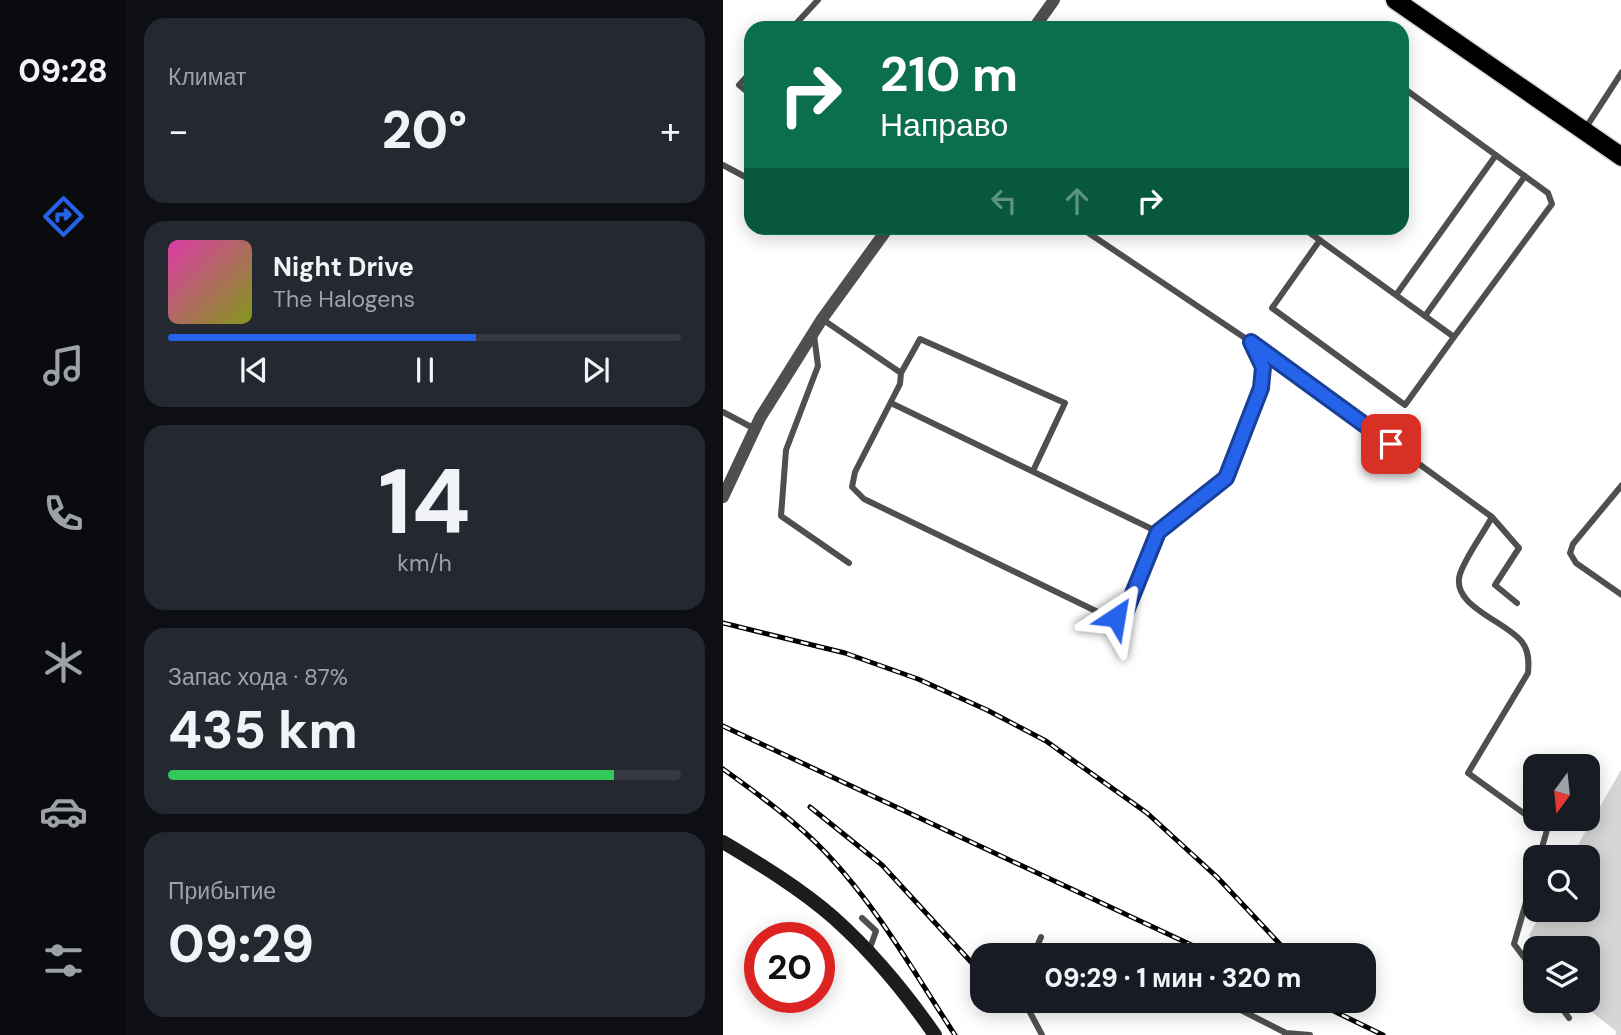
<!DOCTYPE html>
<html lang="ru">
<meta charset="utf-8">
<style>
body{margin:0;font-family:"DM Sans",sans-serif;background:#242831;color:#f1f3f6;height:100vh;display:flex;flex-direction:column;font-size:26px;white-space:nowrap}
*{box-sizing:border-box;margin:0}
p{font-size:23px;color:#9ea1a6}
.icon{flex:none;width:38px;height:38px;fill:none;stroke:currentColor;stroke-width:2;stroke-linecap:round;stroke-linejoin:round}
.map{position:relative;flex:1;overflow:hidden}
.panel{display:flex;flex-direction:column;gap:18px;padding:18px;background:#0d0f14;width:597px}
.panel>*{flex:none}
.guide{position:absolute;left:21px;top:21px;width:665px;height:214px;border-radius:21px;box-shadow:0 4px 18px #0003;background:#0b6e4f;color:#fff;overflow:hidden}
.needle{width:46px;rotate:195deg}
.buttons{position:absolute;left:800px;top:754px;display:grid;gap:14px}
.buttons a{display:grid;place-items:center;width:77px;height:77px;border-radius:14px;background:#171b24;box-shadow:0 4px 18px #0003;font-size:35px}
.speed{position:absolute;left:21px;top:922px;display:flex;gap:14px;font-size:35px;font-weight:700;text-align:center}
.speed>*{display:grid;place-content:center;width:91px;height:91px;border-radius:50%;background:#171b24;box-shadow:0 4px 18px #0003;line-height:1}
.speed .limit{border:10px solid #d22;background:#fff;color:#111}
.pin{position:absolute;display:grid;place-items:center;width:60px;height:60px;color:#fff;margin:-30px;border-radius:14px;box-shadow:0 4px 10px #0006}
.me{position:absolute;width:77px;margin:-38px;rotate:33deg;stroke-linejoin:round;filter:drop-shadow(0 0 5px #0008)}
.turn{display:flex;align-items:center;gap:24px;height:147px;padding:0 21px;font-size:32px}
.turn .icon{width:91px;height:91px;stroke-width:2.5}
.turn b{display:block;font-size:49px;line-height:60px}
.lanes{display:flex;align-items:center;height:66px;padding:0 21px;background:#0003;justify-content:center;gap:35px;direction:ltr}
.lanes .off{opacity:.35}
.big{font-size:52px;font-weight:800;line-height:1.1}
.panel .widget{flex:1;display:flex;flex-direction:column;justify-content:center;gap:10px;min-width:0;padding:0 24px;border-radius:21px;background:#242831}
.panel .dial{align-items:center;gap:0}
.dial b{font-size:91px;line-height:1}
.song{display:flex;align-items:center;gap:21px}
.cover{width:84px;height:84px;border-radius:10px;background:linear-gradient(135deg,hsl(320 70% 55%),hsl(70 70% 35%))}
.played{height:7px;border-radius:4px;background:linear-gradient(90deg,#2563eb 60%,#363941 60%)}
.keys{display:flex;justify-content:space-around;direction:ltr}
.heat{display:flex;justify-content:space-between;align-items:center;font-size:38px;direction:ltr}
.charge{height:10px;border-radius:5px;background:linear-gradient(90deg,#34c759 87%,#363941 0)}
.trip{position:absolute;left:247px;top:943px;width:406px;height:70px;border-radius:21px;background:#171b24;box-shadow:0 4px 18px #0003;font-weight:800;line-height:70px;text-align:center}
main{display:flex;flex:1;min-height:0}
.dock{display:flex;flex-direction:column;width:126px;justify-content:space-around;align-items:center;background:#090b0e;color:#9ea1a6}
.dock .icon{width:49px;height:49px}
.dock .selected{color:#2563eb}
.dock b{font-size:32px;color:#f1f3f6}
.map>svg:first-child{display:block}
.green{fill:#d6d6d6}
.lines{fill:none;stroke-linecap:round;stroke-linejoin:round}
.primary-casing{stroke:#dbdbdb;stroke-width:21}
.lane{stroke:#4f4f4f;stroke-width:6}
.street{stroke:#4f4f4f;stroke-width:12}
.secondary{stroke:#1c1c1c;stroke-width:14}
.primary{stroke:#000;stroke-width:18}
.rail-casing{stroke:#000;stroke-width:5}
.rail{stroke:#fff;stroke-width:2.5;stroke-dasharray:8;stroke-linecap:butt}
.route-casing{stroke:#184099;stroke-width:18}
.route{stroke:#2563eb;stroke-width:12}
</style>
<main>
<nav class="dock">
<b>09:28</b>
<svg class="icon selected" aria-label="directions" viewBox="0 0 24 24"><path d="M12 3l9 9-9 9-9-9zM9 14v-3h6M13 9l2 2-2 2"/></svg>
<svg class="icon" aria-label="music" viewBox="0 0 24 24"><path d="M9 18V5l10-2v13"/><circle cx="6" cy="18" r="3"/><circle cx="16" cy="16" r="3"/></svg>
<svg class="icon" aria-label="phone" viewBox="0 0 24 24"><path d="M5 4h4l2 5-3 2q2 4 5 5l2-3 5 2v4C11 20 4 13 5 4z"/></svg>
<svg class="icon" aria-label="climate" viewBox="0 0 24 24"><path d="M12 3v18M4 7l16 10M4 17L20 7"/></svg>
<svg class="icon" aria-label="car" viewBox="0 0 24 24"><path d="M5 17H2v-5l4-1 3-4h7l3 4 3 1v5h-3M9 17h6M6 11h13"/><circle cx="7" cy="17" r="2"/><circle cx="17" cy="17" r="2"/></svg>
<svg class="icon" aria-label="filters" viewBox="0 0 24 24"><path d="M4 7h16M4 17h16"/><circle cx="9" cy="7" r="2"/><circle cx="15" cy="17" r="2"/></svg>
</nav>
<section class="panel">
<div class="widget"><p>Климат</p>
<div class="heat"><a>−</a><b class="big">20°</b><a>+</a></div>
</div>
<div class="widget">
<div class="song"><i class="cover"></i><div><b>Night Drive</b><p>The Halogens</p></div></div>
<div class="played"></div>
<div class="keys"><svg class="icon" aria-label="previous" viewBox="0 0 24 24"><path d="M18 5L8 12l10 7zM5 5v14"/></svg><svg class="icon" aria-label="pause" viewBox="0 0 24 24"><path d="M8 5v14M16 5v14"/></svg><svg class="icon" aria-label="next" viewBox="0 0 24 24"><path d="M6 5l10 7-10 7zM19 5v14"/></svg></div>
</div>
<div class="widget dial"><b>14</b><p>km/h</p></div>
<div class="widget"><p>Запас хода · 87%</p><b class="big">435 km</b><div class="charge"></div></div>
<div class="widget"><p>Прибытие</p><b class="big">09:29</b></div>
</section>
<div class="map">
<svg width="899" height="1035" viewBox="0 0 899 1035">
<rect width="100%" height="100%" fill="#fff"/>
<path class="green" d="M 898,770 L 899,1035 L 892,1035 L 894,1032 L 855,1001 L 864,1001 L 864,948 L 812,948 L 812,955 L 806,935 L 820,910 L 864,910 L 864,858 L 848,857 Z"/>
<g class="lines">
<g class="primary-casing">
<path id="primary" d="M 672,0 L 899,157"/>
</g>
<path class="lane" d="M 69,28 L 95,0
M 28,72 L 16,85 L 28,95
M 862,129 L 899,72
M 0,165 L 28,180
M 358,228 L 528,342 L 769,517 L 796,548 L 772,585 L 794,603
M 580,228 L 731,337 L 829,204 L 825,193 L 679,87
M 597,240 L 549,308 L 682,405 L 731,337
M 673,295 L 773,155
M 702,316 L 802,176
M 99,319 L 178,373
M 91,335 L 95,366 L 63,450 L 58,516 L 126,563
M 168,403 L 435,532
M 0,412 L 32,429
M 310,471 L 342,403 L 197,339 L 178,373 L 177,384 L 132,472 L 129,487 L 141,499 L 377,613 L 393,617 L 403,611 L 435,532 L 504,478 L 538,388 L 540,367 L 528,342
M 899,485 L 850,544 L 847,553 L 853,563 L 899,595
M 769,517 C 760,534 743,556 737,574 C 727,606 783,621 799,642 C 806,651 806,662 805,673 L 745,773 L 824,830 L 816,858
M 812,871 L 791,944 L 812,972
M 139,918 L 153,931 L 146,951
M 408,955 L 408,956
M 310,956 L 318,937
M 301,1001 L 319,1035
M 500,1001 L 563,1033 L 562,1035
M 834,1001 L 846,1018
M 563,1033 L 587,1035"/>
<path class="street" d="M 311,28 L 331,0
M 0,497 L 37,418 L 99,319 L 165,228"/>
<path class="secondary" d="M 0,842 C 37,864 78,889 111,918 C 149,952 183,993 212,1035"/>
<use href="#primary" class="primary"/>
<g class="rail-casing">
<path id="rail" d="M 0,623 L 122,653 L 195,679 L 264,710 L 323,741 L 424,813 L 494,877 L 568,956
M 0,726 L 492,956
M 0,769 C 35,794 75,823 104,854 C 155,908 192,974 232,1035
M 87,807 L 159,865 L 259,974
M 590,1001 L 660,1035"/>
</g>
<use href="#rail" class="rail"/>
</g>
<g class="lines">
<g class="route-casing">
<path id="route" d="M 393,617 L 403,611 L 435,532 L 503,478 L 538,388 L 540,367 L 528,342 L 668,444"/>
</g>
<use href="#route" class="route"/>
</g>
</svg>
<div class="buttons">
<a><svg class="needle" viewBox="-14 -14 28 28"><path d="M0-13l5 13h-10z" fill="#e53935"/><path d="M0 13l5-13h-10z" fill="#9ea1a6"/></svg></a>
<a><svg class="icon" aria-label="search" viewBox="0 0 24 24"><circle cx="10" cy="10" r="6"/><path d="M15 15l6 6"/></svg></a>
<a><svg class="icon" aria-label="layers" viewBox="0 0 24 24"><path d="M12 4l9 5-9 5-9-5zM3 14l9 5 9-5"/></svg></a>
</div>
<div class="speed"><div class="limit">20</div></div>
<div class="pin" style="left:668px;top:444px;background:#d93025"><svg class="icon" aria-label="arrive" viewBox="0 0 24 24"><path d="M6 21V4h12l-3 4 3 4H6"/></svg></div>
<svg class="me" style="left:393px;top:617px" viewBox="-20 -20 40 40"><path d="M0-17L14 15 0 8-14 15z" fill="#2563eb" stroke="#fff" stroke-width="4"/></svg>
<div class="trip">09:29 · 1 мин · 320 m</div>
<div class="guide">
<div class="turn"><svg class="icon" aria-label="right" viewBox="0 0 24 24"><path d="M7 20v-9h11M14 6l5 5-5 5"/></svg><div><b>210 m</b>Направо</div></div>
<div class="lanes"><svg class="icon off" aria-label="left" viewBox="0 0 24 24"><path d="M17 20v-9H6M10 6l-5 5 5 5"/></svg><svg class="icon off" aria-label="ahead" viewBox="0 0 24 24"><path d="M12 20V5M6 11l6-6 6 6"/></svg><svg class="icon" aria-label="right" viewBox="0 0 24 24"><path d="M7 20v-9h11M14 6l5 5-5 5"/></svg></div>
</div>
</div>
</main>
